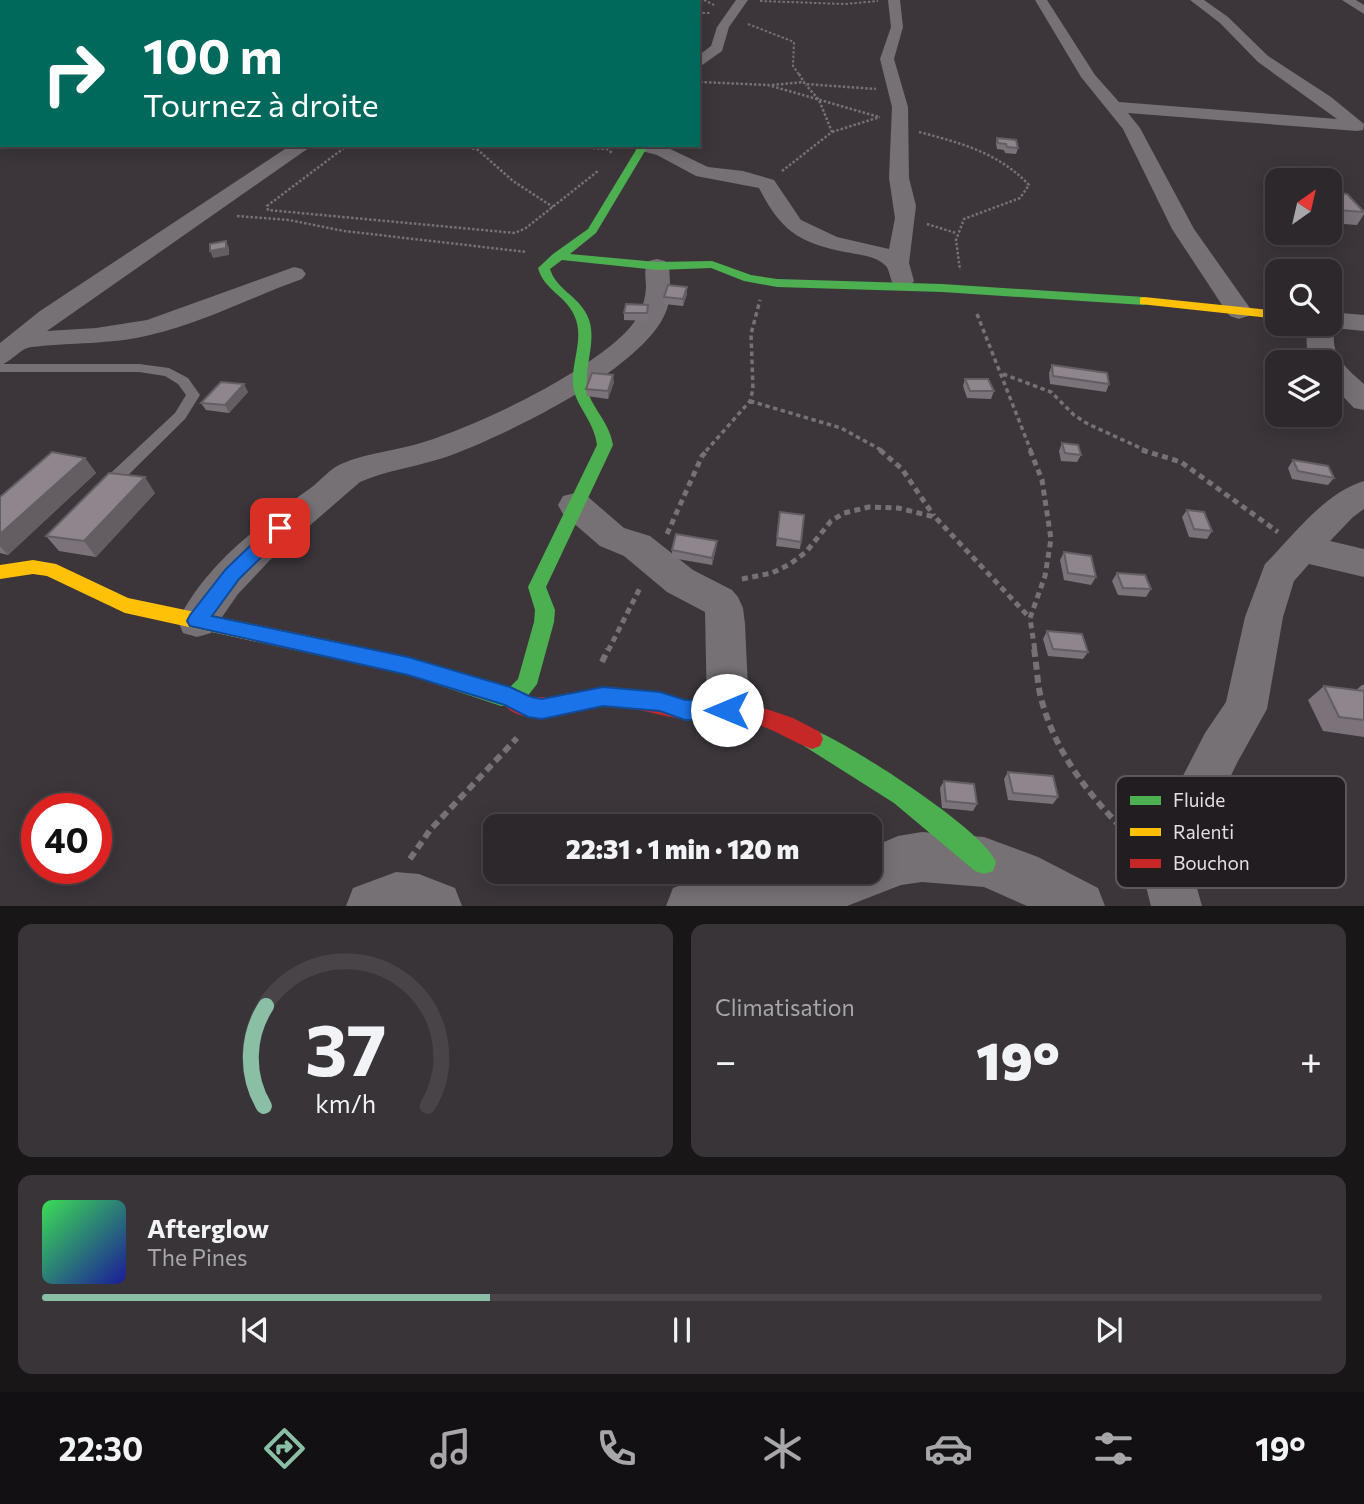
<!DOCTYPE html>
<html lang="fr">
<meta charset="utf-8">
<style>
body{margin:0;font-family:Commissioner,sans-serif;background:#393438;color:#f1f3f6;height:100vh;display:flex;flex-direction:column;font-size:26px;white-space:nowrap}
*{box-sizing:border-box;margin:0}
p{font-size:23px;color:#a7a6a9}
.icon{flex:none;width:38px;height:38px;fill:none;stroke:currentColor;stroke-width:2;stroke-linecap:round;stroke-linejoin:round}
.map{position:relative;height:906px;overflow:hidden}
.side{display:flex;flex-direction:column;gap:18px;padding:18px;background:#191618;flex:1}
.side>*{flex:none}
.banner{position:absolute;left:0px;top:0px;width:700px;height:147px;box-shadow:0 4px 18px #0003,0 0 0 2px #484448;background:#00695c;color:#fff;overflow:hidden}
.needle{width:46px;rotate:34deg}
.controls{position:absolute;left:1265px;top:168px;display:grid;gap:14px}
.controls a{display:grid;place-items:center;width:77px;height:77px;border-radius:14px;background:#2d282c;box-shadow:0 4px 18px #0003,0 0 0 2px #484448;font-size:35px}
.speed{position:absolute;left:21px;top:793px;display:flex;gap:14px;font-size:35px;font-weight:700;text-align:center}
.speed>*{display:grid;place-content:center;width:91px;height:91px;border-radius:50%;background:#2d282c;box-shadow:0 4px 18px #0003,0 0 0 2px #484448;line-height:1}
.speed .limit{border:10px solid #d22;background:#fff;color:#111}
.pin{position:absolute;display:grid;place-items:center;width:60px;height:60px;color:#fff;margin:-30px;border-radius:14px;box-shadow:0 4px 10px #0006}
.me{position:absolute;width:77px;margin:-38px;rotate:270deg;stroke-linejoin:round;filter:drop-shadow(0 0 5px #0008)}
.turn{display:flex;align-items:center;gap:24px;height:147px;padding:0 28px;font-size:32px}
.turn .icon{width:91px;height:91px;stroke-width:2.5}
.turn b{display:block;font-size:49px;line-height:60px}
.big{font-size:52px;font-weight:800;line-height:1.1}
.side .widget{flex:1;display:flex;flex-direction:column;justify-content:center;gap:10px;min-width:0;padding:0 24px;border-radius:14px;background:#393438}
.side .dial{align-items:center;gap:0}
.dial svg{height:182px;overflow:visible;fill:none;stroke:#484448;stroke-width:7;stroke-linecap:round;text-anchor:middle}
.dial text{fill:#f1f3f6;stroke:none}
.song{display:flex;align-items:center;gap:21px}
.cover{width:84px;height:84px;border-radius:10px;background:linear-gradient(135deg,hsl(130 70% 55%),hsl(240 70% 35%))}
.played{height:7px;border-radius:4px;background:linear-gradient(90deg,#8abfa5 35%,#484448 35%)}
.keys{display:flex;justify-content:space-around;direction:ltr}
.heat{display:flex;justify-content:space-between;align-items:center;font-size:38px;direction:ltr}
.side .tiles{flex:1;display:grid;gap:18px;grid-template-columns:1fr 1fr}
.widget:last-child{grid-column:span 2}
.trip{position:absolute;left:483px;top:814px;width:399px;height:70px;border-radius:14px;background:#2d282c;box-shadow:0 4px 18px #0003,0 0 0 2px #484448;font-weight:800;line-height:70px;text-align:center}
.tabs{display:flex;height:112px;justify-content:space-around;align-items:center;background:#121012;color:#a7a6a9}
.tabs .icon{width:49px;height:49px}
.tabs .on{color:#8abfa5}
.tabs b{font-size:32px;color:#f1f3f6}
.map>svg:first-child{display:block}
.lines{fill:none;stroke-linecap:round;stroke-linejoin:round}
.path-far4{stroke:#767174;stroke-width:2;stroke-dasharray:2.5 2;stroke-linecap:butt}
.path-far3{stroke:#767174;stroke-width:2.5;stroke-dasharray:2.5 2;stroke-linecap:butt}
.path-far2{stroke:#767174;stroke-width:3.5;stroke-dasharray:4.5 3.5;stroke-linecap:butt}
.path-far1{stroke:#767174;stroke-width:5;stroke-dasharray:6 4.5;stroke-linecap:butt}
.path{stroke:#767174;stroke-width:6;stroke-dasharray:8 5;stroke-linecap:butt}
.lane{fill:#767174;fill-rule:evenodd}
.street{fill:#767174;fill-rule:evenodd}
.fast{fill:#4caf50;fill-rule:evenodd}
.slow{fill:#ffc107;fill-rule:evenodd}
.jam{fill:#c62828;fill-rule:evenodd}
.wall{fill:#7b7379}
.shaded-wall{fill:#645e63}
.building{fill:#8f868d;stroke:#645e63;stroke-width:2}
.route{fill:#1a73e8;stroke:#114b97;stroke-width:2}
.key{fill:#221d21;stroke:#5c575b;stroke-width:2}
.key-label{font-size:19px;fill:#e5dde3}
</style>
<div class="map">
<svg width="1364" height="906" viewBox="0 0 1364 906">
<rect width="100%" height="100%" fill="#3c363b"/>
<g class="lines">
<path class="path-far4" d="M 64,0 L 67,2
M 252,0 L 255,2
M 704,0 L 716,6
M 760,1 L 845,4 L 878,1
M 122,2 L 127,0
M 220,2 L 227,0
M 390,2 L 396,0
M 576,2 L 578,0
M 698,13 L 711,13
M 748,24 L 794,42 L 793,66 L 800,76"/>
<path class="path-far3" d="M 799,74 L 805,84 L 876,89
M 700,82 L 768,85 L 879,117
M 772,85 L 804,82
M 832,132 L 880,117
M 919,132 C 961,143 999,153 1029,185 L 1020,198 L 964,219 L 956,240 L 960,270
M 348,145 L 267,206 L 268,210 L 515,233 L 526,228 L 598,171
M 375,145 L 423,145
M 459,145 L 478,150 L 513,181 L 553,207
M 543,145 L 607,149 L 612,153
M 782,171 L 832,132 L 819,100 L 806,85
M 237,216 L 289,220 L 344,231 L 527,252
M 927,224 L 956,233"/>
<path class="path-far2" d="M 977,314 L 1031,451
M 1003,374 L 1051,392 L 1074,415 L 1088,424 L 1147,451
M 750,401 L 841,428 L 883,451
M 706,451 L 750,401 L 753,389 L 751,334 L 760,300"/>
<path class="path-far1" d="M 880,450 L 902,469 L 934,516
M 1030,450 L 1042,480 L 1051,539 L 1045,576 L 1030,618 L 1035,651
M 1142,450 L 1181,462 L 1278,532
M 667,534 L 702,456 L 708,450
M 742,579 L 772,573 L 790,564 L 806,552 L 831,521 L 844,513 L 869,507 L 898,508 L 935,517 L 1030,618
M 608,651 L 641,586"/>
<path class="path" d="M 1034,649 C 1037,665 1037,683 1041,698 C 1056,756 1094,802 1136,842
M 602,662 L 608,649
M 410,859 L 430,830 L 517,738"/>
<path class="lane" d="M 0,364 L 139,364 L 169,368 L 188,378 L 200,395 L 185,419 L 112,491 L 100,491 L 98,487 L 100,483 L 175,413 L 186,395 L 178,384 L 165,376 L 139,372 L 0,372 Z"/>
<path class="street" d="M 23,0 L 39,0 L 22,2 Z
M 499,0 L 513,0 L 498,2 Z
M 736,0 L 748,0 L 729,27 L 722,51 L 698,68 L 698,56 L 711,46 L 717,27 Z
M 888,0 L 900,0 L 903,27 L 894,59 L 908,107 L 909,178 L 916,206 L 909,263 L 914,281 L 910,286 L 902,288 L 894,286 C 890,280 890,271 886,266 C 878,257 861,255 851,253 C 801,244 782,233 759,188 L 696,176 L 657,155 L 634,149 L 631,145 L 662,145 L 708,167 L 743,171 L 774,180 L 801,220 L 837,237 L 889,249 L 895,218 L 889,178 L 892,107 L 880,59 L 891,27 Z
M 1035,0 L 1047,0 L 1095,75 L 1119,102 L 1337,119 L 1258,62 L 1220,23 L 1190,0 L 1204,0 L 1228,17 L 1268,56 L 1331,97 L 1364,124 L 1363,130 L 1357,131 L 1128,113 L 1140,128 L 1194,229 L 1252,311 L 1248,316 L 1239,319 L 1230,316 L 1226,311 L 1172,229 L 1123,129 L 1081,77 Z
M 1342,0 L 1356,0 L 1364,5 L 1364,14 Z
M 0,7 L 2,7 L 2,15 L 0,15 Z
M 0,31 L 2,31 L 2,39 L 0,39 Z
M 291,145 L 313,145 L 47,331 L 96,328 L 147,320 L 294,267 L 302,269 L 306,274 L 302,279 C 251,297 203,323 150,335 C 109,345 72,342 32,347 C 20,348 12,362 0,365 L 0,343 L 40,311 Z
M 657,259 L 665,261 L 669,266 C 670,282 672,299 665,314 C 640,371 501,438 443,458 C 416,467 387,470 360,482 L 270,560 L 238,594 L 211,633 L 197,637 L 183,633 L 178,621 C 205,564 262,523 312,487 C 322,479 330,469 341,464 C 368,452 397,451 424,442 C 483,423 579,377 624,334 C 638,320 645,306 646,287 C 646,278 643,269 649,261 Z
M 1330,312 L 1364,315 L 1364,331 L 1335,328 C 1329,355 1346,368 1364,384 L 1364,410 L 1354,408 L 1330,383 L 1330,362 L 1313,362 C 1305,349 1305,339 1310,324 L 1330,324 Z
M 1364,481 L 1364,509 L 1353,517 L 1330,541 L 1364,549 L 1364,577 L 1309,564 L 1294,581 L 1283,617 L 1267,709 L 1237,763 L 1196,848 L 1192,871 L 1202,906 L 1151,906 L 1142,871 L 1148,844 L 1205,733 L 1226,702 L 1245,617 L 1265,564 C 1294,535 1324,493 1364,481 Z
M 575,493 L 587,496 L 624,528 L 650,536 L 693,570 L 732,590 L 738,597 L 743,608 L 745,624 L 749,710 L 743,724 L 728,730 L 713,724 L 707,710 L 705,612 L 667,592 L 624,556 L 600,546 L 563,514 L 558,505 L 563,496 Z
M 922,832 L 984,837 L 1038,857 L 1098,888 L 1105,906 L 1027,906 L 984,887 L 922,882 L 901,885 L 847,906 L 666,906 L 673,888 C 730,864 808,872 870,872 L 870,848 L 898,836 Z
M 396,872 L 419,874 L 455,888 L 462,906 L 346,906 L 353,888 Z"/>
<path class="fast" d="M 639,145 L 648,146 L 596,233 L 570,254 L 657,262 L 712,261 L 751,275 L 777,279 L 942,284 L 1144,297 L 1150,301 L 1144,305 L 942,292 L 777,287 L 744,281 L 711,268 L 657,270 L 562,260 L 550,269 C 556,289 578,296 587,315 C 598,337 585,362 587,386 C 589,406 609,420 613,445 L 546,587 L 555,610 L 554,622 L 537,684 L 523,702 L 516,705 L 501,706 L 408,675 L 337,658 L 334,652 L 337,646 L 344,643 L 408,657 L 501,686 L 511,686 L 518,679 L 534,622 L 535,610 L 528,587 L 597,445 C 594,420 575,406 573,385 C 571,362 585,337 574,315 C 566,296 544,290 538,268 L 553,254 L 588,229 Z
M 812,729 C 848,743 983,829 996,862 L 993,871 L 984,874 L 975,871 L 894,803 L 804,746 L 801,739 L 804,732 Z"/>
<path class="slow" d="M 1144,297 L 1278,311 L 1278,319 L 1140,304 L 1140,298 Z
M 33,560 L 56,564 L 128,598 L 344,643 L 351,646 L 354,652 L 351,658 L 344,661 L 125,613 L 47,576 L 33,574 L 0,579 L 0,565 Z"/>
<path class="jam" d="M 510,687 L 532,697 L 555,697 L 591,689 L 613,687 L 689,700 L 737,699 L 793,718 L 820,732 L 823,739 L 820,746 L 812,749 C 792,742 774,729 753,723 C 731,716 711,722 689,720 C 660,717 633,705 604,707 C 575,708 517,735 499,697 L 503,690 Z"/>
</g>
<path class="wall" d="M 997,138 L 1018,148 L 1016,154 L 1005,153 L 1004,150 L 997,149 L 996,144 Z
M 1330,192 L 1364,211 L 1364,214 L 1357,225 L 1330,223 Z
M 687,294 L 683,306 L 664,304 L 664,297 Z
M 649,312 L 648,321 L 624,320 L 624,313 Z
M 1052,365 L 1109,384 L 1106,392 L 1050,384 L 1049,373 Z
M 965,379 L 994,391 L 991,399 L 967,398 L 963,386 Z
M 614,382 L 608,399 L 587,396 L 586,389 Z
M 248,392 L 229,413 L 206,410 L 201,403 Z
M 1062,443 L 1081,455 L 1077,462 L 1061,461 L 1059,451 Z
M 85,458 L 96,473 L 8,555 L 0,553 L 0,497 Z
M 1293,460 L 1334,478 L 1328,485 L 1292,479 L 1288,468 Z
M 155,493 L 96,557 L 59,551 L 46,536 Z
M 1187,510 L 1212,531 L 1207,539 L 1189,537 L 1182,517 Z
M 780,512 L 801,542 L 800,549 L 776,546 Z
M 717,541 L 716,549 L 712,565 L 672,558 L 672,550 Z
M 1064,552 L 1096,577 L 1091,585 L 1064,580 L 1060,560 Z
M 1117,573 L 1151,589 L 1146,597 L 1118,595 L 1112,581 Z
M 1047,631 L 1088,652 L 1083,659 L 1048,656 L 1043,639 Z
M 1362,685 L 1364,685 L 1364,737 L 1323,731 L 1308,700 L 1324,686 L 1356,690 Z
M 1008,772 L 1058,797 L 1053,804 L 1008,800 L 1004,779 Z
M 1238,779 L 1244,815 L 1236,821 L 1225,815 L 1230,786 Z
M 944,781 L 977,804 L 973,811 L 942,808 L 940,788 Z"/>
<path class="shaded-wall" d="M 226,241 L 229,248 L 229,255 L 213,258 L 210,251 Z
M 687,287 L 687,294 L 683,306 L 683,299 Z
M 613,375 L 614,382 L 608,399 L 608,391 Z
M 244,384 L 248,392 L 229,413 L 225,405 Z
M 85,458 L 96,473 L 8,555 L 0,546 L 0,534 Z
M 145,477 L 155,493 L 96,557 L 84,541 Z
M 717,541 L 716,549 L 712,565 L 712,558 Z"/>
<path class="building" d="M 997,138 L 1016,140 L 1018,148 L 1007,147 L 1006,144 L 998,143 Z
M 1330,192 L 1347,194 L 1364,212 L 1336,210 L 1330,203 Z
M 226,241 L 226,248 L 210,251 L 210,244 Z
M 668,285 L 687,287 L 683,299 L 664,297 Z
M 626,304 L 648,305 L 647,313 L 624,313 Z
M 1314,359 L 1319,362 L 1289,362 L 1286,360 Z
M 1052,365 L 1107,373 L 1109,384 L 1053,376 Z
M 592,373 L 613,375 L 608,391 L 586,389 Z
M 965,379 L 988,379 L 994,391 L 970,391 Z
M 221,382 L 244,384 L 225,405 L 201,403 Z
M 1062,443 L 1078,445 L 1081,455 L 1065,453 Z
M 52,452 L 85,458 L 0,534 L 0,497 Z
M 1293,460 L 1328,466 L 1334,478 L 1298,471 Z
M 109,473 L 145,477 L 84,541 L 46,536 Z
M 1187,510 L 1204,512 L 1212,531 L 1194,529 Z
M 780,512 L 804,515 L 801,542 L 777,538 Z
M 676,534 L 717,541 L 712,558 L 672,550 Z
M 1064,552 L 1091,556 L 1096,577 L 1068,573 Z
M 1117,573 L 1145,575 L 1151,589 L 1123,588 Z
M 1047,631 L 1082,634 L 1088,652 L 1053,649 Z
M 1324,686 L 1364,691 L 1364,720 L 1339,717 Z
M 1008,772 L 1053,776 L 1058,797 L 1013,793 Z
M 944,781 L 974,784 L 977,804 L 946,801 Z"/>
<path class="route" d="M 280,521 L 286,523 L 289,528 L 286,533 L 239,579 L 212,616 L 408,657 L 510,687 L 531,697 L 542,699 L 603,687 L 660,692 L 685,700 L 727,700 L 735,703 L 738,710 L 735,717 L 727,720 L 685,720 L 660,711 L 603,706 L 542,719 L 528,717 L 505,705 L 408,675 L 190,626 L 187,621 L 190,615 L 226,569 L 274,523 Z"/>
<rect x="1116" y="776" width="230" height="112" rx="10" class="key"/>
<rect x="1130" y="796" width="31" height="9" fill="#4caf50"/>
<rect x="1130" y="828" width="31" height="8" fill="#ffc107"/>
<rect x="1130" y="859" width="31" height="9" fill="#c62828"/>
<g class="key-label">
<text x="1173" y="807">Fluide</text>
<text x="1173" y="839">Ralenti</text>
<text x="1173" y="870">Bouchon</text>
</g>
</svg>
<div class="controls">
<a><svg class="needle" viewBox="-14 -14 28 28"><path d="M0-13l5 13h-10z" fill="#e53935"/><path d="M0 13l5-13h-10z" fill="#a7a6a9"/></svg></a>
<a><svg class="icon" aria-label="search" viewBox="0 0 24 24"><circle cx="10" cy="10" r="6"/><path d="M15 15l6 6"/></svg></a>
<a><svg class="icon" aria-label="layers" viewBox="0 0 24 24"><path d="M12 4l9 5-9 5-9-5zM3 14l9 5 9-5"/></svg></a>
</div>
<div class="speed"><div class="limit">40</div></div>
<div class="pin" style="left:280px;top:528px;background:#d93025"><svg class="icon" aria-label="arrive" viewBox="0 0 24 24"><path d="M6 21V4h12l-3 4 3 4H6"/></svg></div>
<svg class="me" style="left:727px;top:710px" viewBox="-20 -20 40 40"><circle r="19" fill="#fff"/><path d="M0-13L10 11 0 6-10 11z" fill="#1a73e8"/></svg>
<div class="trip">22:31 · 1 min · 120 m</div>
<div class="banner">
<div class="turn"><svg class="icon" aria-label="right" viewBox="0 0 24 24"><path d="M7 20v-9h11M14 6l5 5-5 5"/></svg><div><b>100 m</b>Tournez à droite</div></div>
</div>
</div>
<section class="side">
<div class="tiles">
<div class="widget dial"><svg viewBox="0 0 100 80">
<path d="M14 69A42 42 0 1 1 86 69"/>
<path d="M14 69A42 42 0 0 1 15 25" stroke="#8abfa5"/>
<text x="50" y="56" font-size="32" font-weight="700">37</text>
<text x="50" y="72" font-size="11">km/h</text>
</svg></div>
<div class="widget"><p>Climatisation</p>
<div class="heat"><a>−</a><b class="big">19°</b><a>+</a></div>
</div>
<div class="widget">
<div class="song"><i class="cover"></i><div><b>Afterglow</b><p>The Pines</p></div></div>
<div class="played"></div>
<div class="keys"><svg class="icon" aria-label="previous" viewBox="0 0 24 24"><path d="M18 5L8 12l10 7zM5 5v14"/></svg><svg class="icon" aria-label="pause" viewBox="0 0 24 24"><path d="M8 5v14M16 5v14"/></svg><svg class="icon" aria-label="next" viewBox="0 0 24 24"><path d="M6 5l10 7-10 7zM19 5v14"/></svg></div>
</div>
</div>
</section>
<nav class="tabs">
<b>22:30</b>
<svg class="icon on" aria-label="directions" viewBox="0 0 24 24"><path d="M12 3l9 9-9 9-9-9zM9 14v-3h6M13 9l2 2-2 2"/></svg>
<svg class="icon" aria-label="music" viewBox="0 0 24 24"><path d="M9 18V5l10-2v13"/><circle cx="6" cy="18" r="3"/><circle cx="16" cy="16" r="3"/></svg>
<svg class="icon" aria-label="phone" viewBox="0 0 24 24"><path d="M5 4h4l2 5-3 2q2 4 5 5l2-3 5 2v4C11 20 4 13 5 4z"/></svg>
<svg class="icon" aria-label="climate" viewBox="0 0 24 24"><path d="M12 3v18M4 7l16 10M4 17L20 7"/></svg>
<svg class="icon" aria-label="car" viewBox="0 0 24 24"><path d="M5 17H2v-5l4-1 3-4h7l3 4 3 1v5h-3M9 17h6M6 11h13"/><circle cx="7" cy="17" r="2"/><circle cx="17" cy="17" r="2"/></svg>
<svg class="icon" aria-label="filters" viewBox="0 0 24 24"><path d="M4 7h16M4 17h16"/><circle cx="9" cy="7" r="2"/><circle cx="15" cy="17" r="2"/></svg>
<b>19°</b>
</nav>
